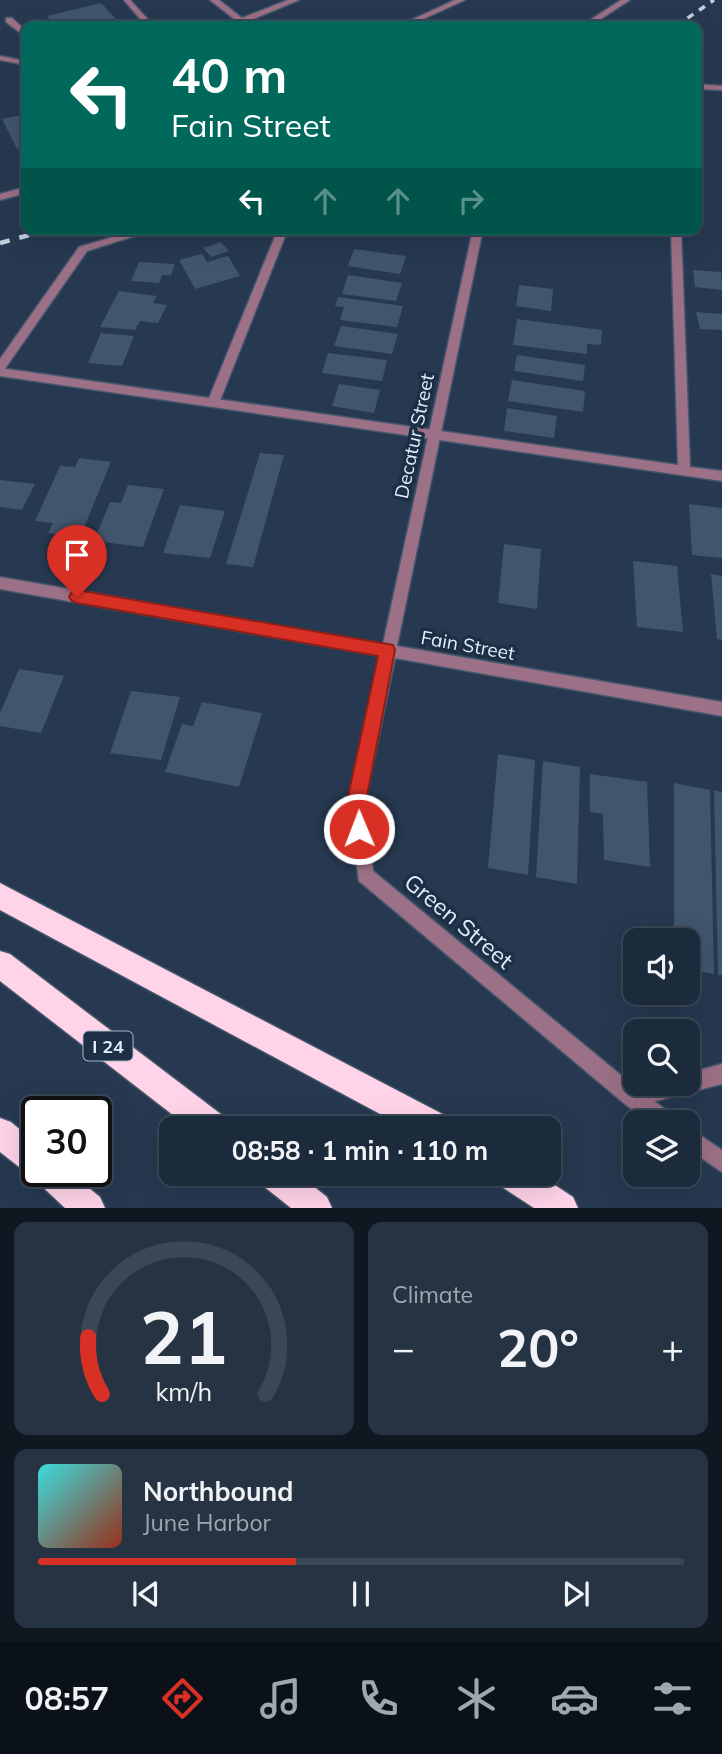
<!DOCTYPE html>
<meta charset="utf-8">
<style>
body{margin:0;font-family:Mulish,sans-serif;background:#253343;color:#f1f3f6;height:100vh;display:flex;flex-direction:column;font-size:26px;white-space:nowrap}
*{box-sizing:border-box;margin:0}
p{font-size:23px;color:#a0a7af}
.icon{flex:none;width:38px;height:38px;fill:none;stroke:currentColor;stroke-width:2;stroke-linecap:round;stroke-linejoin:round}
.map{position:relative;height:1208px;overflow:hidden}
.side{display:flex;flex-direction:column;gap:14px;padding:14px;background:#0f1821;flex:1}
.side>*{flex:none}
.top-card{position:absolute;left:21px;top:21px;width:681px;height:214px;border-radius:14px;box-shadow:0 7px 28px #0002,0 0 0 2px #3a4756;background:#00695c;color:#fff;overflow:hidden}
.tools{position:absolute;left:623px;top:928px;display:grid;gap:14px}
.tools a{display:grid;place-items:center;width:77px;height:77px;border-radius:14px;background:#1c2b3c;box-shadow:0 7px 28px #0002,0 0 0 2px #3a4756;font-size:35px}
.speed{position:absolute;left:21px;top:1096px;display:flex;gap:14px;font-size:35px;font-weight:700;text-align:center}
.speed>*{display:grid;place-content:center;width:91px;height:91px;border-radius:50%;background:#1c2b3c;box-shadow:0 7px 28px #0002,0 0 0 2px #3a4756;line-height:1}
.speed .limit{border:4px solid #111;border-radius:10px;background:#fff;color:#111}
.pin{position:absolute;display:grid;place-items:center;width:60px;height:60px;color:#fff;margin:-72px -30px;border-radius:50% 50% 50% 0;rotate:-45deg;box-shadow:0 0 7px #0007}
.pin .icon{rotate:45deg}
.me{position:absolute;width:77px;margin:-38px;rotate:359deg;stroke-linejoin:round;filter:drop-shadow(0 0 5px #0008)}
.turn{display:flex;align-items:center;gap:24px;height:147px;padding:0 35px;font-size:32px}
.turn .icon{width:91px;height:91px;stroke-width:2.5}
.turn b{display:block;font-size:49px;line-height:60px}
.lanes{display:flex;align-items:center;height:66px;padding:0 35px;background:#0003;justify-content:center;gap:35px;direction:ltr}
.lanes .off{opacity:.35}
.big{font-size:52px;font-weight:700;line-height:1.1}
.side .card{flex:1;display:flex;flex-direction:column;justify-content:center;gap:10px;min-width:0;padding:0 24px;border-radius:14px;background:#253343}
.side .dial{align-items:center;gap:0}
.dial svg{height:182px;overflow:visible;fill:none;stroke:#3a4756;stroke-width:7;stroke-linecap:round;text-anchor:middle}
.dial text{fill:#f1f3f6;stroke:none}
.song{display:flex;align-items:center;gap:21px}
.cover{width:84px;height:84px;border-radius:10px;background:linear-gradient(135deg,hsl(180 70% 55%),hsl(10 70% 35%))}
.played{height:7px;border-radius:4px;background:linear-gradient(90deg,#d93025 40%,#3a4756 40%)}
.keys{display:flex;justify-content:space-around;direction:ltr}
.heat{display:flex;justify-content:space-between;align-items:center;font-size:38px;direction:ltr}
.side .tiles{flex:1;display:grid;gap:14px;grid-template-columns:1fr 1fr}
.card:last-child{grid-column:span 2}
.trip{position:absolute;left:159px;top:1116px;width:402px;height:70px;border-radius:14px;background:#1c2b3c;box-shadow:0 7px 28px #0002,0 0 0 2px #3a4756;font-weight:700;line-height:70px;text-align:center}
.dock{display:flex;height:112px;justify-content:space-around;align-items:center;background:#0b1118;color:#a0a7af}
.dock .icon{width:49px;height:49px}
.dock .selected{color:#d93025}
.dock b{font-size:32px;color:#f1f3f6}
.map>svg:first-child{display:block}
.building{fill:#41556d}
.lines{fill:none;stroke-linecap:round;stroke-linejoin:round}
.service-casing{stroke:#44566c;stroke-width:3}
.minor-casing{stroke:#44566c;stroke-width:3}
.motorway-casing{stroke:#44566c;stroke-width:3}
.service{fill:#9c7086;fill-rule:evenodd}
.minor{fill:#9c7086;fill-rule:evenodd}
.motorway{fill:#ffd3e8;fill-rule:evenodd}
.rail-far1{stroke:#c2cfde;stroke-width:3.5;stroke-dasharray:7 7;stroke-linecap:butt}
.rail{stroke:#c2cfde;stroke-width:4.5;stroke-dasharray:10 10;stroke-linecap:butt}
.route{fill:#d93025;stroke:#8d1f18;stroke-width:2}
.labels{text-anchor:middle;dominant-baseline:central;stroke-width:7;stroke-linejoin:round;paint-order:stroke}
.shield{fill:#1c2f45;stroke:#a7b5c5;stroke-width:2}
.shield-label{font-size:18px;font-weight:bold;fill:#e2eefc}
.street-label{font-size:19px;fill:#e2eefc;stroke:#1c2f45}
.near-street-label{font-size:23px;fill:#e2eefc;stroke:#1c2f45}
</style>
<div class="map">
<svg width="722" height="1208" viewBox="0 0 722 1208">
<rect width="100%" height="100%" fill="#263950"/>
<path class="building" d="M 101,3 L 122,25 L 56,26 L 47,16 Z
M 26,114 L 26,147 L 17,149 L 2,119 Z
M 221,242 L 229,251 L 211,257 L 203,248 Z
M 354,249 L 406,256 L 400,274 L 348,266 Z
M 202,254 L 207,262 L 228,256 L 240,276 L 195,289 L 179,260 Z
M 139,262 L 175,264 L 171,275 L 162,275 L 159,283 L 131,281 Z
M 693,270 L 721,272 L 722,290 L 695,287 Z
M 348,275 L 402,283 L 396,301 L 342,294 Z
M 519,285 L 553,289 L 551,311 L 516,306 Z
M 119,291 L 157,296 L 153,303 L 167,305 L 158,323 L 140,321 L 135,330 L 100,327 Z
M 338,297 L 403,306 L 397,327 L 340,320 L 344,307 L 335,306 Z
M 696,312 L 722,314 L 722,330 L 700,329 Z
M 517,319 L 602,330 L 601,345 L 587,344 L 587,354 L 513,345 Z
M 341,326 L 398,334 L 392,354 L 334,346 Z
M 101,333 L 134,336 L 122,366 L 88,363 Z
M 328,353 L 387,360 L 382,381 L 322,373 Z
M 517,355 L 585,365 L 583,381 L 514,371 Z
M 512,380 L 585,391 L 583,412 L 508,401 Z
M 339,384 L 380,390 L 374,413 L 332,406 Z
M 507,408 L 557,416 L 554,438 L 504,431 Z
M 260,453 L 284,455 L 253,567 L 226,564 Z
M 79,458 L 111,462 L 80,537 L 48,533 L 53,523 L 35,521 L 60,466 L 75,467 Z
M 0,480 L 35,484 L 22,510 L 0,507 Z
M 128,485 L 164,489 L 143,547 L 94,541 L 110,502 L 121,503 Z
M 689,504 L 722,508 L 722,558 L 692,555 Z
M 180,505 L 225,511 L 210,558 L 163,553 Z
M 504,544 L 541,549 L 537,609 L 498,603 Z
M 633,561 L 677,566 L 683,632 L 637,627 Z
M 711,574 L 722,576 L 722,640 L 717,639 Z
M 19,669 L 64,676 L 41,733 L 0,726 L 0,713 Z
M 131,691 L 180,697 L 161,760 L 110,753 Z
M 202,702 L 262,713 L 239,787 L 165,772 L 182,724 L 193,726 Z
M 498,754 L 535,760 L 528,875 L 488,868 Z
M 543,761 L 580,767 L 577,884 L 536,877 Z
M 590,774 L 647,782 L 650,867 L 604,860 L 603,814 L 590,812 Z
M 674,783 L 710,790 L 714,974 L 688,969 L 688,940 L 674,940 Z
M 714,790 L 722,792 L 722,975 L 718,975 Z"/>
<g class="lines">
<g class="service-casing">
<path id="service" d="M 124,0 L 130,0 L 154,26 L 146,26 Z
M 210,0 L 219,0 L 242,18 L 288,0 L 299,0 L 246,22 L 251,26 L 243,26 Z
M 455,0 L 465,0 L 408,26 L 398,26 Z
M 621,0 L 630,0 L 590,26 L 581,26 Z
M 6,18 L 12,18 L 26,31 L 26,37 L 6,22 Z
M 0,56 L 26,61 L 26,65 L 0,60 Z
M 26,187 L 26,193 L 0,200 L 0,194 Z
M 671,229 L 681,229 L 690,467 L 722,471 L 722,481 L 0,376 L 0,368 L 678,465 Z
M 722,1064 L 722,1084 L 632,1107 L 625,1104 L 622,1097 L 625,1090 L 648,1083 L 688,1083 L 688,1073 Z"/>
</g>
<g class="minor-casing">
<path id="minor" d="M 696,84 L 722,86 L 722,90 L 696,89 Z
M 140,229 L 157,229 L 87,251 L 4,370 L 0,371 L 0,359 L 79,247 Z
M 278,229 L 288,229 L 219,403 L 217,406 L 209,406 L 207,403 Z
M 473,229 L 483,229 L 397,646 L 722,702 L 722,716 L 395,658 L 364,806 L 373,871 L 639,1090 L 673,1115 L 676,1122 L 649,1122 L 625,1104 L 359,881 L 348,806 L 380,656 L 0,589 L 0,577 L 383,644 Z
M 688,1127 L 722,1150 L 722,1172 L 688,1149 Z"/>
</g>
<g class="motorway-casing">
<path id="motorway" d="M 0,883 L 450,1118 L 454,1129 L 408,1129 L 0,910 Z
M 0,951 L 10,954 L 226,1118 L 230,1129 L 191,1129 L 0,981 Z
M 0,1118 L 11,1122 L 37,1144 L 37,1171 L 68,1171 L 100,1197 L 105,1208 L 65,1208 L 32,1177 L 0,1152 Z
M 258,1174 L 298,1174 L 327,1197 L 332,1208 L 291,1208 L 262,1185 Z
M 495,1174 L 538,1174 L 573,1197 L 578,1208 L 534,1208 L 499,1185 Z"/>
</g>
<use href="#service" class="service"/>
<use href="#minor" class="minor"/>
<use href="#motorway" class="motorway"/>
<path class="rail-far1" d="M 676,26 L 714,0"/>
<path class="rail" d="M 0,243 L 51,229"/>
</g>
<path class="route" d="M 77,590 L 393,645 L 395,650 L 365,806 L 368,829 L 365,836 L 359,838 L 352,836 L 346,806 L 378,656 L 77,603 L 72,601 L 69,597 L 72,592 Z"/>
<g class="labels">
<rect class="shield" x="83.5" y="1031.5" width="49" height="29" rx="5"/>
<g class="shield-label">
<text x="108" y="1046">I 24</text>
</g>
<g class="street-label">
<text transform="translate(414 436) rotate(-78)">Decatur Street</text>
<text transform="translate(468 645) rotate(10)">Fain Street</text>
</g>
<g class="near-street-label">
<text transform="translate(459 921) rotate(40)">Green Street</text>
</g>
</g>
</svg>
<div class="tools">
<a><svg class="icon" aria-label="sound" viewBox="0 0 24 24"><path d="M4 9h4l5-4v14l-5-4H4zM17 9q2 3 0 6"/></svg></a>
<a><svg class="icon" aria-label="search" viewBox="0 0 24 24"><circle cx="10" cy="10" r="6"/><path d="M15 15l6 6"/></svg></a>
<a><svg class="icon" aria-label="layers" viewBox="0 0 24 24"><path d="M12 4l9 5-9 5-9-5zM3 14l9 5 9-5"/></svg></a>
</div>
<div class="speed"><div class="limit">30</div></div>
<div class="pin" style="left:77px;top:597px;background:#d93025"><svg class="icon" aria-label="arrive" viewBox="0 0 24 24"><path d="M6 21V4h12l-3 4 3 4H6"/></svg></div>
<svg class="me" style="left:359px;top:829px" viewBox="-20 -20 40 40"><circle r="17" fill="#d93025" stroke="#fff" stroke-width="3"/><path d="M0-11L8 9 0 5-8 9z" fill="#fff"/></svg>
<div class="trip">08:58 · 1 min · 110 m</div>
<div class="top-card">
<div class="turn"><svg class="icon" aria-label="left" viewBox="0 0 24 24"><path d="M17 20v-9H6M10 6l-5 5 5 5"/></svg><div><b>40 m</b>Fain Street</div></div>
<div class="lanes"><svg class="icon" aria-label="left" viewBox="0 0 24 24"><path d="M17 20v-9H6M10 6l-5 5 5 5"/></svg><svg class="icon off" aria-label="ahead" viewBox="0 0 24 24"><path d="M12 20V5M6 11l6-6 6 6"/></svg><svg class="icon off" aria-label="ahead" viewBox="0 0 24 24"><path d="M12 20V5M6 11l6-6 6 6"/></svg><svg class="icon off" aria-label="right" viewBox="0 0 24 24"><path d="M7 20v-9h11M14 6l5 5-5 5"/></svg></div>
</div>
</div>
<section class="side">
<div class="tiles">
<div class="card dial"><svg viewBox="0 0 100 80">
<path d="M14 69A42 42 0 1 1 86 69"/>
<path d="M14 69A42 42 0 0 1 8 44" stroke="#d93025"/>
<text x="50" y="56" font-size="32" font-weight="700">21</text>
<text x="50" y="72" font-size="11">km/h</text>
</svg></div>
<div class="card"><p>Climate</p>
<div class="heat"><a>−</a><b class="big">20°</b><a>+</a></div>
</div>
<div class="card">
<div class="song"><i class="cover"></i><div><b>Northbound</b><p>June Harbor</p></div></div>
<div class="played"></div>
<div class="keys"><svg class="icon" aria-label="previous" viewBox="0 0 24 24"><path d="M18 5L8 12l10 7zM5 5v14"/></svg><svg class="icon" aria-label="pause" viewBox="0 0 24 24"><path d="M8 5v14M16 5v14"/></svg><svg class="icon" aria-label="next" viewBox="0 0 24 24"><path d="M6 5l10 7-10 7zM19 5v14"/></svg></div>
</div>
</div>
</section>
<nav class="dock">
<b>08:57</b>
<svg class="icon selected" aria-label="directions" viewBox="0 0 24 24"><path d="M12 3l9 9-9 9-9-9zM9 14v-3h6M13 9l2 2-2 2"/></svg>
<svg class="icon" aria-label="music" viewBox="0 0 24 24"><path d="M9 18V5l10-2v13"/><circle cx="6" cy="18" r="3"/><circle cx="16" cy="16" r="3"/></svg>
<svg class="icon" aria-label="phone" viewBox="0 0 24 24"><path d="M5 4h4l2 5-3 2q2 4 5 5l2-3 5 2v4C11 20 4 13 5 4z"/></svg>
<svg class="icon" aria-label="climate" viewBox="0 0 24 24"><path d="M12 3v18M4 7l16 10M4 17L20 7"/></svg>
<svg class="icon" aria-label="car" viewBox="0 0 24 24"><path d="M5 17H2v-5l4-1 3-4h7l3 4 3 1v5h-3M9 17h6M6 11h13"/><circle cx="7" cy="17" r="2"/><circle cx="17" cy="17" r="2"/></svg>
<svg class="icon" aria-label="filters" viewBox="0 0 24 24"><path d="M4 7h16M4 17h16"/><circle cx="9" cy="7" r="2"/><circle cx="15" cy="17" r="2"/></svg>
</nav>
